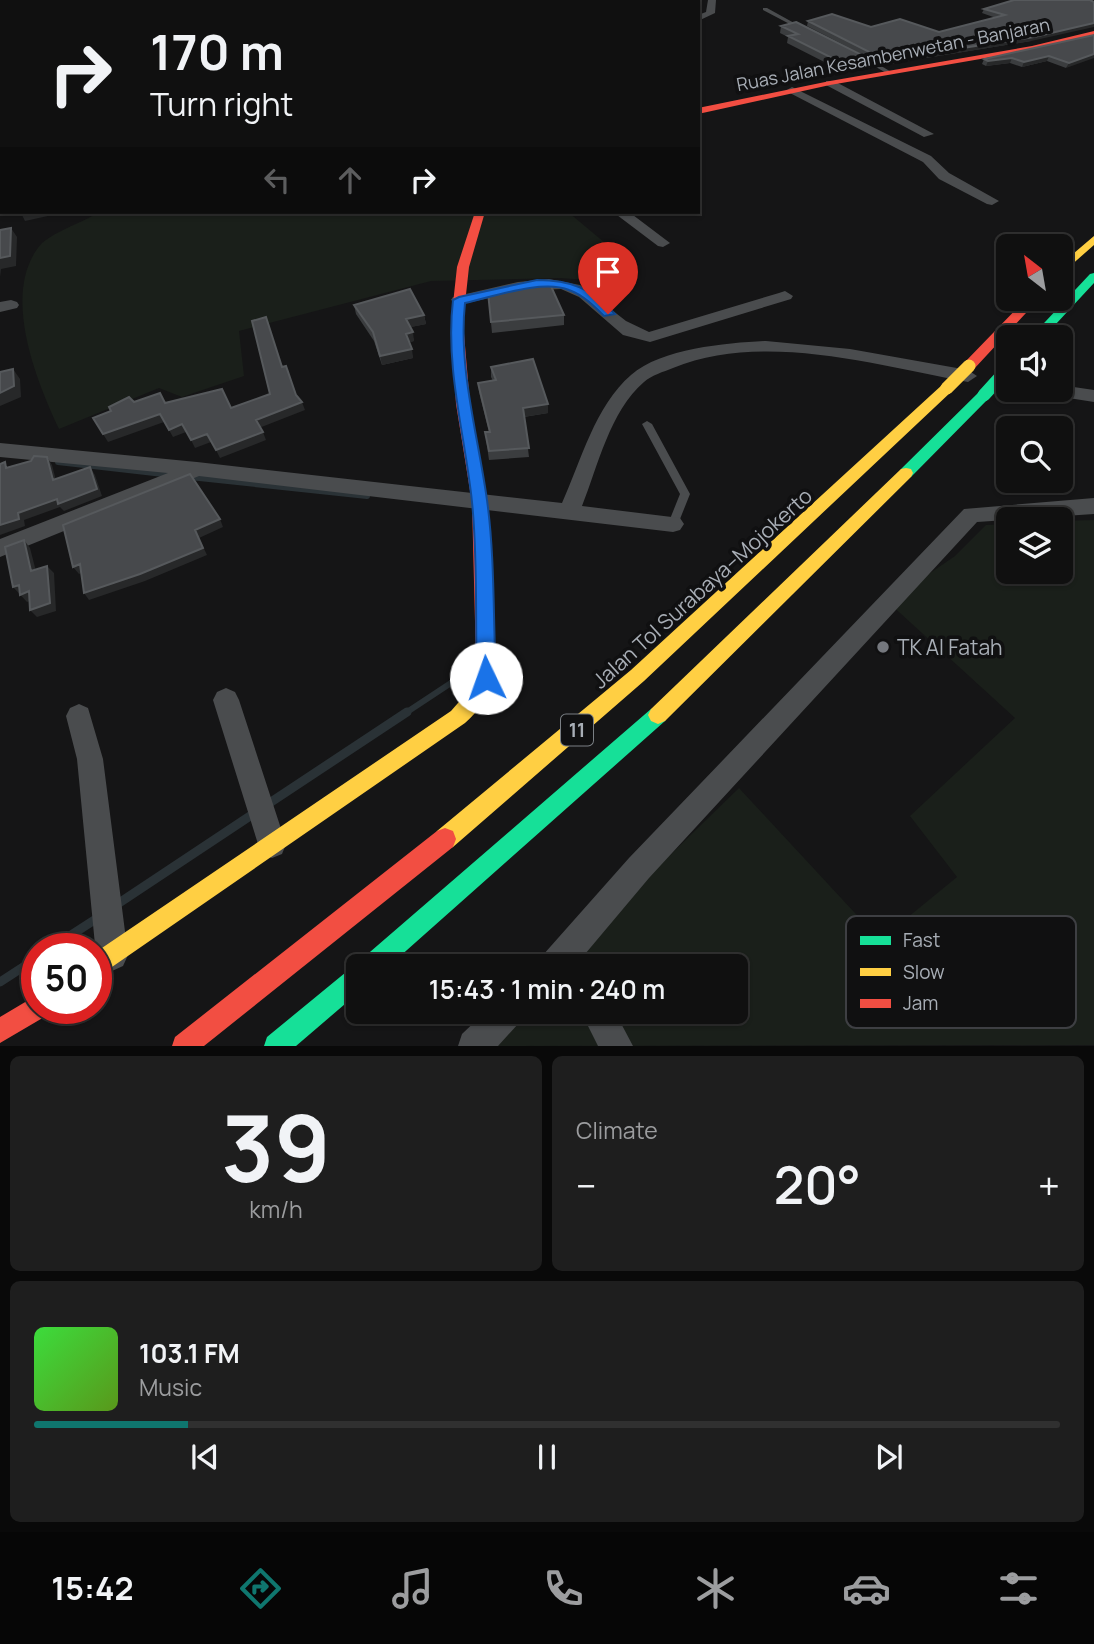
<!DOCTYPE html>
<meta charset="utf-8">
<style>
body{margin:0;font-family:Manrope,sans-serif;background:#1e1e1e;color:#f1f3f6;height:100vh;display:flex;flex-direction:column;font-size:26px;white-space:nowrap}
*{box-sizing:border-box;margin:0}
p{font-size:23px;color:#9c9d9f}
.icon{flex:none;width:38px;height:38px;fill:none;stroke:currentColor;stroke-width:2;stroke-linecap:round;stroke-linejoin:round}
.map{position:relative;height:1046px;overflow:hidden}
.panel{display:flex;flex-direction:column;gap:10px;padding:10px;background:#090909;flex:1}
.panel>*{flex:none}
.guide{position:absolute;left:0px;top:0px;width:700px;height:214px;box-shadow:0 2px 5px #0004,0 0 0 2px #303030;background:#101010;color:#f1f3f6;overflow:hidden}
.needle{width:46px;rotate:329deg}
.tools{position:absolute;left:996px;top:234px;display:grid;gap:14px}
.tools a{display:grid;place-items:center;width:77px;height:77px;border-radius:10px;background:#101010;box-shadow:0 2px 5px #0004,0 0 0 2px #303030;font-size:35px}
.speed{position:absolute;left:21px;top:933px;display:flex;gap:14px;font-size:35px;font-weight:700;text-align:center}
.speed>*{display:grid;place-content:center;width:91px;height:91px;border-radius:50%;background:#101010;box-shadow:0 2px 5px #0004,0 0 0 2px #303030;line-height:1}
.speed .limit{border:10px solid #d22;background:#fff;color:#111}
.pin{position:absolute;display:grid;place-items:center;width:60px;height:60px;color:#fff;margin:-72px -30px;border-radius:50% 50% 50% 0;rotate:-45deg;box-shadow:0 0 7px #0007}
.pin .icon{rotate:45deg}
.me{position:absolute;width:77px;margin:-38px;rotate:357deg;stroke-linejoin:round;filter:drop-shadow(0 0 5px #0008)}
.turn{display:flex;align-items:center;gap:24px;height:147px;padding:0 35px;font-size:32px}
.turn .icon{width:91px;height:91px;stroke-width:2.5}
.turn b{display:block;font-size:49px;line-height:60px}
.lanes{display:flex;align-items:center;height:66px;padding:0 35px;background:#0003;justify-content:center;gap:35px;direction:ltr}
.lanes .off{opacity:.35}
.big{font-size:52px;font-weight:600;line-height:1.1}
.panel .card{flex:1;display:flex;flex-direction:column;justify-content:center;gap:10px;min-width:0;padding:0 24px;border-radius:10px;background:#1e1e1e}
.panel .dial{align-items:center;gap:0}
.dial b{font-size:91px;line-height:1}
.song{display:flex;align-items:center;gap:21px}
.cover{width:84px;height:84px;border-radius:10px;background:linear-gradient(135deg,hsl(120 70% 55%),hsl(90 70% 35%))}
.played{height:7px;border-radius:4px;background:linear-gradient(90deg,#0f766e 15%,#303030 15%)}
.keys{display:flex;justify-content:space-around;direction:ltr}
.heat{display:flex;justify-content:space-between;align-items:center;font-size:38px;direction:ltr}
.panel .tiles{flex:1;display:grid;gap:10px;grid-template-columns:1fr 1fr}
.card:last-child{grid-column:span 2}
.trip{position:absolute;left:346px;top:954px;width:402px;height:70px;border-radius:10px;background:#101010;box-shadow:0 2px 5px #0004,0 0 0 2px #303030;font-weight:600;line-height:70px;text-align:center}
.tabs{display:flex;height:112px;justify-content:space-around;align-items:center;background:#060606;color:#9c9d9f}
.tabs .icon{width:49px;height:49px}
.tabs .current{color:#0f766e}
.tabs b{font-size:32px;color:#f1f3f6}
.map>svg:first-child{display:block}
.green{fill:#1a1f1a}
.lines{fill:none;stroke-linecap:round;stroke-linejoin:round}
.stream-far1{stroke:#2a3236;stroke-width:6}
.stream{stroke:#2a3236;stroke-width:9}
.lane{fill:#4a4c4e;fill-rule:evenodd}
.street{fill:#4a4c4e;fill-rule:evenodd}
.fast{fill:#16e098;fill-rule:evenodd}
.slow{fill:#ffcf43;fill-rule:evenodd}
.jam{fill:#f24e42;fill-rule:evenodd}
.fast-bridge{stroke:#16e098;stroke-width:13}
.slow-bridge{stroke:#ffcf43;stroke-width:13}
.wall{fill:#3b3d3f}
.shaded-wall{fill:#272829}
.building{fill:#47494c;stroke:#56595c;stroke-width:2}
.route{fill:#1a73e8;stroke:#114b97;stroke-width:2}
.poi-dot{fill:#75787e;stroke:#101011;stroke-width:2.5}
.labels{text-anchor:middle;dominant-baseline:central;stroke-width:7;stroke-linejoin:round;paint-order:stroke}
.far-street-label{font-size:18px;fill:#a8aeb6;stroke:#101011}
.shield{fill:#101011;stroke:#7a7f84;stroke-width:2}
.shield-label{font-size:19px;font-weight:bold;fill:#a8aeb6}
.street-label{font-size:21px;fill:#a8aeb6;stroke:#101011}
.poi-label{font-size:21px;fill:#a8aeb6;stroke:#101011;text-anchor:start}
.key{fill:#101011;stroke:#3e3f43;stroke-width:2}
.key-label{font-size:19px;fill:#a8aeb6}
</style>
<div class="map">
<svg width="1094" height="1046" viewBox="0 0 1094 1046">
<rect width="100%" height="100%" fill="#151516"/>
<path class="green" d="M 99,212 L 568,212 L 635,268 L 614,282 L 560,278 L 431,281 L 239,331 L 244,376 L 182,397 L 159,388 L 59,429 C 35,378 0,290 42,243 C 57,230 82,223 99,212 Z
M 1094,520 L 1094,1045 L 474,1046 L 509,1012 L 737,1012 L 737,966 L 556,966 L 739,788 L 880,940 L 957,877 L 910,816 L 1015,718 L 888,602 L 955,556 L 986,525 L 1008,524 L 1008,572 L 1060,572 L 1061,521 Z"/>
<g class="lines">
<path class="stream-far1" d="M 58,462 L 172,475
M 190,477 L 367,496
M 404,714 L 454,681"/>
<path class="stream" d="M 265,806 L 407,712
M 116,905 L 256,812
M 51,948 L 99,917
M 0,982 L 37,958"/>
<path class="lane" d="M 763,8 L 767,8 L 805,29 L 801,30 L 763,10 Z
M 857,54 L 861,54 L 893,73 L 888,74 L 857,56 Z
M 647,421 L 652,424 L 690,494 L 678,524 L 677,527 L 669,527 L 668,524 L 680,494 L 642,424 Z"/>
<path class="street" d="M 448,0 L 461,0 L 447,2 Z
M 708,0 L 716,0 L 715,13 L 698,21 L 698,15 L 706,12 Z
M 0,39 L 2,39 L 2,45 L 0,45 Z
M 826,81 L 834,81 L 934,134 L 924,137 L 826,85 Z
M 0,85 L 2,85 L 2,91 L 0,91 Z
M 792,87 L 931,156 L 949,173 L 999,201 L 992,205 L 987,204 L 939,179 L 923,162 L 788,92 L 787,90 Z
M 613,212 L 629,212 L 670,243 L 663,247 L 658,246 Z
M 549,279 L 580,285 L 626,321 L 649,332 L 779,293 L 785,291 L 793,296 L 791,299 L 650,342 L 623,335 L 579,297 L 561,289 L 518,291 L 459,305 L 451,300 L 453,297 L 518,282 Z
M 11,300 L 17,302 L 19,305 L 17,308 L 0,312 L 0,302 Z
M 766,341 L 850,349 L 968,370 L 977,376 L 968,382 C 877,365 762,331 673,368 C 663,372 652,375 644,382 C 610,411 598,466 582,506 L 680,518 L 684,524 L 680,530 L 673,532 L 199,476 L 0,557 L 0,539 L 168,473 L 0,457 L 0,443 L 197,462 L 562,503 C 581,461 595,406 631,375 C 662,348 728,343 766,341 Z
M 1060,385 L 1094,390 L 1094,402 L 1056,396 L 1047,390 L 1060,390 Z
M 1094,498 L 1094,514 L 977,522 L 649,878 L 575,966 L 538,966 L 543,955 L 629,858 L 964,509 Z
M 226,688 L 235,692 L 239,700 L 286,844 L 282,854 L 272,858 L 262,854 L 258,844 L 213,700 L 217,692 Z
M 79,704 L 88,708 L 103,759 L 128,955 L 123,966 L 112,971 L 101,966 L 96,955 L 77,759 L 66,716 L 70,708 Z
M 485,1012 L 524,1012 L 519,1023 L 498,1046 L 458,1046 L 462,1034 Z
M 581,1012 L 615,1012 L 633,1046 L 598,1046 Z"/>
<path class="fast" d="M 1094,273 L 1094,283 L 1043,338 L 1030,338 L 1090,274 Z
M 984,391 L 989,392 L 991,395 L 989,398 L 911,477 L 901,477 L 899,473 L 901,469 L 979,392 Z
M 658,706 L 665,709 L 668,715 L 665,721 L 389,966 L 359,966 L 359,992 L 296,1046 L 264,1046 L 267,1037 L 351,968 L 360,964 L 363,958 L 651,709 Z"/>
<path class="slow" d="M 1094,236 L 1094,245 L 1060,275 L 1060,265 Z
M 947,384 L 954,388 L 952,391 L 644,681 L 453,847 L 445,850 L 437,847 L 434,839 L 437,831 L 631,670 L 942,385 Z
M 906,468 L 911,469 L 913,473 L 911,477 L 665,721 L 658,724 L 651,721 L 648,715 L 651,709 L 901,469 Z
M 485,653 L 491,655 C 503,680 482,708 465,723 L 96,978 L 96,952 L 451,711 L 472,687 L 479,655 Z"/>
<path class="jam" d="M 1094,31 L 1094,35 L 1032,50 L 830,85 L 698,114 L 698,108 L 830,81 L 1032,46 Z
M 475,212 L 485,212 L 469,267 L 463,322 L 470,404 L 488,503 L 494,661 L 491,667 L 485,669 L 479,667 L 476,661 L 472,503 L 456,404 L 451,322 L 457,267 Z
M 1026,299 L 1039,299 L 974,369 L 964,369 L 964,363 Z
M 445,828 L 453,831 L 456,839 L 453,847 L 204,1046 L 172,1046 L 175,1037 L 437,831 Z
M 37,995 L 37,1008 L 49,1008 L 46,1016 L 0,1043 L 0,1017 Z"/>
<path class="fast-bridge" d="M 984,395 L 1004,373"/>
<path class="slow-bridge" d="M 947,388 L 969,366"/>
</g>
<path class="wall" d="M 1014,0 L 1031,41 L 883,65 L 807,26 L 808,21 L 939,32 L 996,18 L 982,13 L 984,9 Z
M 781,26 L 869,67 L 844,72 L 787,43 L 788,37 L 780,33 Z
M 1094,35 L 1066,68 L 1047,61 L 1022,67 L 1010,63 L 986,66 L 982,64 L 984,59 Z
M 488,292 L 564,315 L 564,325 L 492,333 Z
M 354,305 L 424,315 L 426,324 L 410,327 L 414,341 L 409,342 L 413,358 L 382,365 L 374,341 L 356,314 Z
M 491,367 L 548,413 L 524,417 L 529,457 L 489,460 L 485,432 L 489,432 L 479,392 L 478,383 L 493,381 L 491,377 Z"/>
<path class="shaded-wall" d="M 1094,23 L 1094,27 L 1031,41 L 883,65 L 885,60 Z
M 1094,54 L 1094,58 L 1066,68 L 1069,63 Z
M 1049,56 L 1047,61 L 1022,67 L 1024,62 Z
M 1012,58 L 1010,63 L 986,66 L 988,61 Z
M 872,60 L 869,67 L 844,72 L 846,65 Z
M 36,212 L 66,212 L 25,221 L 22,215 Z
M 11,228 L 17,237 L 16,266 L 1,269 L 0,277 L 0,258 Z
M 424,315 L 426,324 L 407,328 L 406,319 Z
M 413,332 L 414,341 L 407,343 L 406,334 Z
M 412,349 L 413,358 L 382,365 L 380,356 Z
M 13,369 L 20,379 L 21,397 L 0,406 L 0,393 Z
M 302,402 L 305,410 L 259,428 L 256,420 Z
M 548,404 L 548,413 L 523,417 L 523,408 Z
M 160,414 L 164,422 L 108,442 L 103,434 Z
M 182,424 L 186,432 L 173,437 L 169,430 Z
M 263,432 L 266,440 L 220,458 L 216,450 Z
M 207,434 L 211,442 L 195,448 L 191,440 Z
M 47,457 L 52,465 L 58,488 L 53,480 Z
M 90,467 L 95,475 L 102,496 L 64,511 L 60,507 L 24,520 L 25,526 L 0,535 L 0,525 Z
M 220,519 L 223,527 L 199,538 L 207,555 L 145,581 L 89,600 L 84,593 L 195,530 Z
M 24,540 L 30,548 L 38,579 L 31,571 Z
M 80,564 L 86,571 L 79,574 L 73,567 Z
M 47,566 L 54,573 L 56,611 L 37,617 L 30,610 Z
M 19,585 L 29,591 L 36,599 L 27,602 L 13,587 Z"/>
<path class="building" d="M 334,0 L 411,0 L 414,2 L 323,2 Z
M 1014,0 L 1090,0 L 1094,2 L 1094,23 L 1034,37 L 885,60 L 808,21 L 832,14 L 871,27 L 900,19 L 939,32 L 1005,15 L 984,9 Z
M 796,22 L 872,60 L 846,65 L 788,36 L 798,34 L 781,26 Z
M 1094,35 L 1094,54 L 1069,63 L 1049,56 L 1024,62 L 1012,58 L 988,61 L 984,59 Z
M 2,49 L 2,63 L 0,60 L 0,50 Z
M 0,139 L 2,139 L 2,173 L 0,174 L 0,162 L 2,162 L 0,155 Z
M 20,212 L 36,212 L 22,215 Z
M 11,228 L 10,256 L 0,258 L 0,230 Z
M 550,284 L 564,315 L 491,322 L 488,292 Z
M 410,289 L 424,315 L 406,319 L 413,332 L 406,334 L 412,349 L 380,356 L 373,332 L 354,305 Z
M 266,317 L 282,367 L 286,366 L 296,395 L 302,402 L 256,420 L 263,432 L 216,450 L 207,434 L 191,440 L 182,424 L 169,430 L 160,414 L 103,434 L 93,418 L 111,411 L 109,407 L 129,397 L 134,402 L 160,393 L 165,403 L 222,389 L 231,408 L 270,394 L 252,321 Z
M 533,359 L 548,404 L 523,408 L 529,448 L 489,451 L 485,432 L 490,432 L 478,383 L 496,380 L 491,367 Z
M 13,369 L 14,386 L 0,393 L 0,372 Z
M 34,456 L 47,457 L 53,480 L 90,467 L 97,489 L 58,504 L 57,499 L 18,513 L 19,519 L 0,525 L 0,464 L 5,462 L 6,468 L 31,461 Z
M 190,474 L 220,519 L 195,530 L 203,548 L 140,574 L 84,593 L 80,564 L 73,567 L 63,525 Z
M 24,540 L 31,571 L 47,566 L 50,603 L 30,610 L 29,591 L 20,595 L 19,585 L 13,587 L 5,547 Z"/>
<path class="route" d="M 537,280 C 569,280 593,288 615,314 L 604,316 C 594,306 583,295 569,290 C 542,279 493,297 465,303 C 458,368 478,435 487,500 C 495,558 493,619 496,678 L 493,684 L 486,686 L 480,684 L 477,678 C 475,620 478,560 472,502 C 465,435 445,368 453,300 L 459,297 Z"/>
<circle class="poi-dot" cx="883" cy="647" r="7"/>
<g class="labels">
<g class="far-street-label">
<text transform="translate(893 54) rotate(-11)">Ruas Jalan Kesambenwetan - Banjaran</text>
</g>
<rect class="shield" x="561" y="714.5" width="32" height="31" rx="5"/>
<g class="shield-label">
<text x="577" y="730">11</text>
</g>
<g class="street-label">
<text transform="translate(702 588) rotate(-42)">Jalan Tol Surabaya–Mojokerto</text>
</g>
<g class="poi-label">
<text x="897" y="647">TK Al Fatah</text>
</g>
</g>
<rect x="846" y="916" width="230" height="112" rx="10" class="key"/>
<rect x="860" y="936" width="31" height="9" fill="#16e098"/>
<rect x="860" y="968" width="31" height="8" fill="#ffcf43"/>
<rect x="860" y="999" width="31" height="9" fill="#f24e42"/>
<g class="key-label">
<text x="903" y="947">Fast</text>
<text x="903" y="979">Slow</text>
<text x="903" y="1010">Jam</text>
</g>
</svg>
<div class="tools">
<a><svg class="needle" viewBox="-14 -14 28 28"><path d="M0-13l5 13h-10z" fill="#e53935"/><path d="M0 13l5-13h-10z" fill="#9c9d9f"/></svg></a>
<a><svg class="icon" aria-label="sound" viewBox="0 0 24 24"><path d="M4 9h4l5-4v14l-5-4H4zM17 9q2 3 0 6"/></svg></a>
<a><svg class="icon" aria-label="search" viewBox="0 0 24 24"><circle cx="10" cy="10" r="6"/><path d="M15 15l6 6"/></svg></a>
<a><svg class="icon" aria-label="layers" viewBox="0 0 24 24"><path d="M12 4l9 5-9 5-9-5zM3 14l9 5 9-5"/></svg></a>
</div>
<div class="speed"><div class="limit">50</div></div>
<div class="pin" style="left:608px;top:314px;background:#d93025"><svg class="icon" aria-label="arrive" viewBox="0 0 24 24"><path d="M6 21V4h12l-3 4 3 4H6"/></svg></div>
<svg class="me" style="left:486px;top:678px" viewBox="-20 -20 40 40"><circle r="19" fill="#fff"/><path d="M0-13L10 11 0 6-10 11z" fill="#1a73e8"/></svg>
<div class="trip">15:43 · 1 min · 240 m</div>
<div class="guide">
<div class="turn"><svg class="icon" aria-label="right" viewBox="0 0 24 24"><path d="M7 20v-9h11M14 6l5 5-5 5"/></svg><div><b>170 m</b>Turn right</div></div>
<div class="lanes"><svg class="icon off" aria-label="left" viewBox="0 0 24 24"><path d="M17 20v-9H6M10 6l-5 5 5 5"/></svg><svg class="icon off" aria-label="ahead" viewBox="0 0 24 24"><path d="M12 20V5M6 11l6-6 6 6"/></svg><svg class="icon" aria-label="right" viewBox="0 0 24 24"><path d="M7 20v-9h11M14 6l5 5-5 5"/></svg></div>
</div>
</div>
<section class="panel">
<div class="tiles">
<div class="card dial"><b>39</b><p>km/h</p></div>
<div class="card"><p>Climate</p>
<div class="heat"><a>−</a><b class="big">20°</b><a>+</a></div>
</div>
<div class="card">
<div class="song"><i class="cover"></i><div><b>103.1 FM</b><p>Music</p></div></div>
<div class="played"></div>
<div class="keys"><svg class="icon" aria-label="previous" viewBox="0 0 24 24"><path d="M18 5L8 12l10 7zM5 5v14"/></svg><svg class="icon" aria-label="pause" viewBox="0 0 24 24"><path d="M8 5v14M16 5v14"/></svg><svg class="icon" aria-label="next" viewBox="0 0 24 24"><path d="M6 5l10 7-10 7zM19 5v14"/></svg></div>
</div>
</div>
</section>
<nav class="tabs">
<b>15:42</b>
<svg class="icon current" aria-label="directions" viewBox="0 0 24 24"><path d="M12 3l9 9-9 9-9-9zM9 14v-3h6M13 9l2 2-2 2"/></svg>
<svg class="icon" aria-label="music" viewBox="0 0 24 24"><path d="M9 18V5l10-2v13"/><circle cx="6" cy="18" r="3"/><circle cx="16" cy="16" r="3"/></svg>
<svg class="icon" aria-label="phone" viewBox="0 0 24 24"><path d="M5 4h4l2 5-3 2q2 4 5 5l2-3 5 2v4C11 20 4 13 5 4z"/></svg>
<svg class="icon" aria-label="climate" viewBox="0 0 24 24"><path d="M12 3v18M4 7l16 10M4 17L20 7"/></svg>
<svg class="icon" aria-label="car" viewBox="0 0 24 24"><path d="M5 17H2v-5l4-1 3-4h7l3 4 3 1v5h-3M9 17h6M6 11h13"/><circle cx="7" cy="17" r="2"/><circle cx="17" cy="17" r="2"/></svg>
<svg class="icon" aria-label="filters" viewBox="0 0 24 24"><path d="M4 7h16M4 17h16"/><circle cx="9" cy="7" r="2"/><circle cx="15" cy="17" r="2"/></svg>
</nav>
